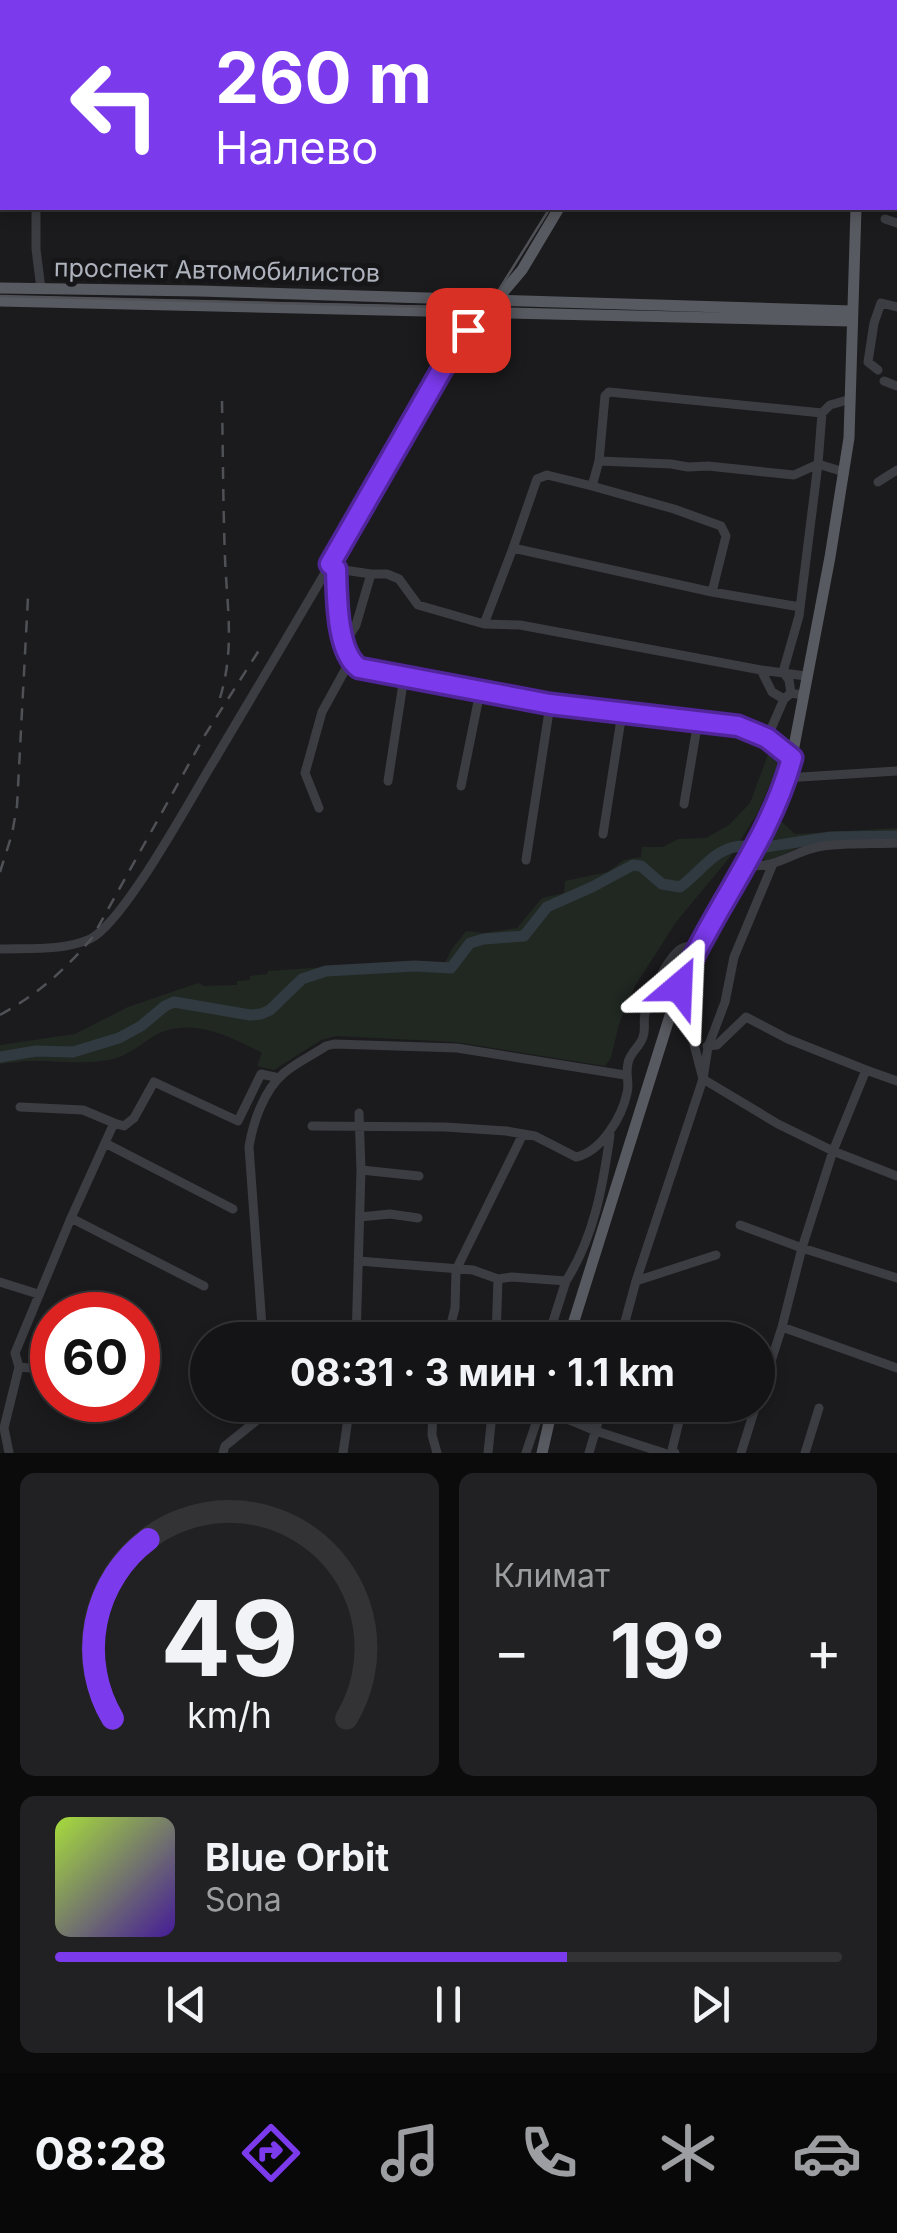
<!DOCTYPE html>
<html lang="ru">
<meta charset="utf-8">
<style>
body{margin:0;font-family:Inter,sans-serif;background:#212123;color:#f1f3f6;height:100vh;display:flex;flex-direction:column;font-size:38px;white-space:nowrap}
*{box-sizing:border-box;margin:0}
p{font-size:32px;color:#9d9ea1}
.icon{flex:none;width:55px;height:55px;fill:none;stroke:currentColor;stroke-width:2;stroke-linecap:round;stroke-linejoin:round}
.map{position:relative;height:1453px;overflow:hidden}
.sheet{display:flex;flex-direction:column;gap:20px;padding:20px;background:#0b0b0c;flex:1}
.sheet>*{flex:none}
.hud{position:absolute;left:0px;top:0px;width:898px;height:210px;box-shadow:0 5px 15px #0003,0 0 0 2px #333335;background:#7c3aed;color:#fff;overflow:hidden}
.speed{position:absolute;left:30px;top:1292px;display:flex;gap:20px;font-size:50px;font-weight:700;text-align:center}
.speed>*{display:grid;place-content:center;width:130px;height:130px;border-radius:50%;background:#141416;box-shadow:0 5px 15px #0003,0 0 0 2px #333335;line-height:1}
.speed .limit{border:15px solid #d22;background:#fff;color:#111}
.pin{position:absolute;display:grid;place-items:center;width:85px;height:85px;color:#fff;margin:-42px;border-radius:20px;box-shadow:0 5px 15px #0006}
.me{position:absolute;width:110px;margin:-55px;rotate:26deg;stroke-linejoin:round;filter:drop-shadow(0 0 8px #0008)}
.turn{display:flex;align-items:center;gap:35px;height:210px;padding:0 50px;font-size:45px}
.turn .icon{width:130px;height:130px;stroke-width:2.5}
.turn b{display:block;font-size:70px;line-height:85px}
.big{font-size:75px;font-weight:700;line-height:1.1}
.sheet .widget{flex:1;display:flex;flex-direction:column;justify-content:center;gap:15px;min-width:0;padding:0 35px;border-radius:15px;background:#212123}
.sheet .dial{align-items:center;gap:0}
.dial svg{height:260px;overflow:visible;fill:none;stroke:#333335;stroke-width:7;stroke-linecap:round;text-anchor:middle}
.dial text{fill:#f1f3f6;stroke:none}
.song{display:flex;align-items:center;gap:30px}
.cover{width:120px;height:120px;border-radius:15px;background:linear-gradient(135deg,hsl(80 70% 55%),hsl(260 70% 35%))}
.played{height:10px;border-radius:5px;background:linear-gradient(90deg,#7c3aed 65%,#333335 65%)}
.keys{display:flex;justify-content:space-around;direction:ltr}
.heat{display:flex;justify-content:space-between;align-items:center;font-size:55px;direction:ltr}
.sheet .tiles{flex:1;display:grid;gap:20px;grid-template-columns:1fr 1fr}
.widget:last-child{grid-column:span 2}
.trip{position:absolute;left:190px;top:1322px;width:585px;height:100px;border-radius:50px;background:#141416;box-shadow:0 5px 15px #0003,0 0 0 2px #333335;font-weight:700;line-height:100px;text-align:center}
.tabs{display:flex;height:160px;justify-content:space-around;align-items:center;background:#080809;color:#9d9ea1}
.tabs .icon{width:70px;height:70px}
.tabs .on{color:#7c3aed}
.tabs b{font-size:45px;color:#f1f3f6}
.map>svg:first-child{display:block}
.green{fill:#212822}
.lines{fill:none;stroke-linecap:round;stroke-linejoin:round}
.river{stroke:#313a41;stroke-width:11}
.minor{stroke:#3c3d42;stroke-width:9}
.major{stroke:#585a61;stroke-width:11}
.tram{stroke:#4f5157;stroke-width:2.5}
.rail{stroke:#4f5157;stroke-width:2.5;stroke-dasharray:12 10;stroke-linecap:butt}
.route-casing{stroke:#51269a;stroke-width:25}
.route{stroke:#7c3aed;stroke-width:18}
.labels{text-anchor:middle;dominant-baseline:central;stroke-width:10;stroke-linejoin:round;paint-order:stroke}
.street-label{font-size:25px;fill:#aeb2bc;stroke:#161618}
</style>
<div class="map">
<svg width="897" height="1453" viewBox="0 0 897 1453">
<rect width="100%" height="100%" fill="#1b1b1d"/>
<path class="green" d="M 771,746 L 777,748 L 779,754 L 776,770 L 758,812 L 730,857 L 676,922 L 635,986 L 619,1024 L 611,1058 L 605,1066 L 455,1042 L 336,1036 L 321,1040 L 274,1070 L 257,1066 L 262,1053 C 233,1038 199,1020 165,1031 C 149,1036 135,1052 117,1058 C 89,1066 60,1060 31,1061 C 21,1061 10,1063 0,1064 L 0,1045 L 75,1034 L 128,1007 L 198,983 L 205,986 L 237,985 L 237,981 L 250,980 L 250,976 L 267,974 L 268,971 L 385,963 L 445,963 L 451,950 L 466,931 L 484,933 L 517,928 L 542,898 L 564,893 L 565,881 L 607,872 L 624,860 L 641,857 L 642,847 L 663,847 L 678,839 L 706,838 L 729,825 L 750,803 Z
M 781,821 L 795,834 L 897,828 L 897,840 C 855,840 807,835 772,862 L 765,861 L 761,856 L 761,849 L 776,822 Z"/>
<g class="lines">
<path class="river" d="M 759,848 L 831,837 L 897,836
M 0,1057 L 36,1051 L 73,1052 L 119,1038 L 141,1026 L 165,1006 L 174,1002 L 250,1015 L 261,1014 L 270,1010 L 302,979 L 326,971 L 415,966 L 451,968 L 470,943 L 484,939 L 524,936 L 547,907 L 592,887 L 633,865 L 641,866 L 662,884 L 680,887 C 701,872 717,844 746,846"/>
<path class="minor" d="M 14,0 L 15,2
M 775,2 L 776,0
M 895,87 L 897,86
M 895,106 L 897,107
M 895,114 L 897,115
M 36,208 L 36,249 L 41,289
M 885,219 L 897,223
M 878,370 L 868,362 L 874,323 L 881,303 L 897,307
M 884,381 L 897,386
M 822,413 L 830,405 L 851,399
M 878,482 L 897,470
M 592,486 L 599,461 L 605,396 L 609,392 L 822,413 L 818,464 L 794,475 L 708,466 L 688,467 L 671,464 L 599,461
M 329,564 L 337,569 C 337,596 336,652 359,668 L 550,705 L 738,726 L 767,738 L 792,757
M 337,569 L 371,574
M 712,592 L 726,536 L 721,526 L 674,509 L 592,486 L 547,475 L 537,479 L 513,548 L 712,592 L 800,607
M 484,624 L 520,625 L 761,670 L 806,676
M 342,635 L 351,633 L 356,625 L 371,574 L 387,574 L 399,579 L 418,605 L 484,624 L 513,548
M 761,670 L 772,692 L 784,699
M 791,693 L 789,680 L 783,672 L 799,616 L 818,464 L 844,472
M 767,738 L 784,699 L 791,693 L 797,694
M 785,778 L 897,771
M 388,781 L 404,677
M 461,786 L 480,692
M 684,804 L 698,721
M 319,808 L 305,773 L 322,712 L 350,661
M 603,834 L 622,713
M 526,860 L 550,705
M 745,864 C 774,872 793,850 823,846 C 847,843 873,844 897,843
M 0,949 C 29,948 63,951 90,939 C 124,923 192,796 215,759 C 295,624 376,489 452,352 L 481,312
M 680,990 L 703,1079 L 778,1124 L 833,1151 L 897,1176
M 707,1046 L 717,1045 L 746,1017 L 788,1039 L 866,1070
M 20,1107 L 83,1110 L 114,1123
M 312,1126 L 445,1127 L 506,1131 L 535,1136 L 576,1157 C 601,1152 622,1117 627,1093 C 630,1083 625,1075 628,1063 C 630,1052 640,1047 643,1037 C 646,1029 643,1022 645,1014 C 648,999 665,963 677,952 C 683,946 690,946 698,946
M 105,1143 L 233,1209
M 361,1170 L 419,1176
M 360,1217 L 390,1214 L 418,1218
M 71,1218 L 204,1286
M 740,1225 L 802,1248 L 897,1278
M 358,1261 L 473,1270 L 498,1279 L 496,1340
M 498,1279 L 512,1277 L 566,1281 L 547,1340
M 566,1281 C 594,1237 603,1186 610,1135
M 636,1281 L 716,1255
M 0,1282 L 38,1294
M 782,1327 L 897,1368
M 263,1340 L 249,1147 C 253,1122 264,1090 284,1073 C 297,1062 313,1055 326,1046 L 334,1044 L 457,1048 L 625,1075
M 356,1340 L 361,1170 L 359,1113
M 447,1340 L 455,1308 L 456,1270 L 523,1134
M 620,1340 L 636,1281 L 703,1079 L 708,1047 L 725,1002 L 734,957 L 772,866
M 699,1340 L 702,1328
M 19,1367 L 52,1370
M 758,1402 L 782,1327 L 802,1248 L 833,1151 L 866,1070 L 897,1081
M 297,1405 L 347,1417
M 433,1405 L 432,1435 L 437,1453
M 9,1453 L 4,1428 L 19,1367 L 15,1353 L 71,1218 L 114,1123 L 124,1126 L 134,1118 L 154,1082 L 238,1121 L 261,1074 L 279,1078
M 223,1453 L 225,1446 L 256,1421 L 262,1405
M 343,1453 L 350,1405
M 488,1453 L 493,1405
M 526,1453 L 541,1408 L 596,1431 L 664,1453
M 589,1453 L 603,1405
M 675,1453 L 672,1450 L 683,1405
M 741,1453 L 756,1405
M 805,1453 L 819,1408"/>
<path class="major" d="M 695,0 L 698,2
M 681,2 L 682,0
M 864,2 L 864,0
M 895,145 L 897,145
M 0,288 L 200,291 L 852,311
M 0,301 L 852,321
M 494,303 L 522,270 L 559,208
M 568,1340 L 679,987 L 698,946 L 745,864 L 781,791 L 792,757 L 830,557 L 849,438 L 856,208
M 542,1453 L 553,1405"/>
<path class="tram" d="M 672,2 L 674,0
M 0,296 L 474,308 L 490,300 L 497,293 L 550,208"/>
<path class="rail" d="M 220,698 C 235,648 227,608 225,558 C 223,506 223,453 222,401
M 0,872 L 12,834 L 17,806 L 28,597
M 0,1015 C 39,993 63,972 92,938 L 205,735 L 263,644"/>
</g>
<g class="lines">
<g class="route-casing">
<path id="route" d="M 468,330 L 452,352 L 330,564 L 336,569 C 337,595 336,652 359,668 L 550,704 L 738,726 L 767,738 L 792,758 C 770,840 713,909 679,987"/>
</g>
<use href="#route" class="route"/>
</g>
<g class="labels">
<g class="street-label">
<text transform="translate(217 270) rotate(1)">проспект Автомобилистов</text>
</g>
</g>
</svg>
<div class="speed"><div class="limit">60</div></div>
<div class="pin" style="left:468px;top:330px;background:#d93025"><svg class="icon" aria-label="arrive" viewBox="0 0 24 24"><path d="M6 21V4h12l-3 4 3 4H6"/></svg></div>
<svg class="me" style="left:679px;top:987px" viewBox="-20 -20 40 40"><path d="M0-17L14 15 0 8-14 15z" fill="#7c3aed" stroke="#fff" stroke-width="4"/></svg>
<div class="trip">08:31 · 3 мин · 1.1 km</div>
<div class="hud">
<div class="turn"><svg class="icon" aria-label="left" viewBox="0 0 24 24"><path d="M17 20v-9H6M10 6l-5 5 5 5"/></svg><div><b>260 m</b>Налево</div></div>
</div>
</div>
<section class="sheet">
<div class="tiles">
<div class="widget dial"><svg viewBox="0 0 100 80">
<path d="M14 69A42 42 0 1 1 86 69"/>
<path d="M14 69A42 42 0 0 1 25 14" stroke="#7c3aed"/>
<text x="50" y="56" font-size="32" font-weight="700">49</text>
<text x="50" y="72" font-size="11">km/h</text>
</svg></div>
<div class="widget"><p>Климат</p>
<div class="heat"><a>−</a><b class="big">19°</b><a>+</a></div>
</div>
<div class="widget">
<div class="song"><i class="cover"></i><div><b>Blue Orbit</b><p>Sona</p></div></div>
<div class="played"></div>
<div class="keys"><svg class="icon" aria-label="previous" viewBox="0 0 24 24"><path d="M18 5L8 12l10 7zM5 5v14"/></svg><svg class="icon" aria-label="pause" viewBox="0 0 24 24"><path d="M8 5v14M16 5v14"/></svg><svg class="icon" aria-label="next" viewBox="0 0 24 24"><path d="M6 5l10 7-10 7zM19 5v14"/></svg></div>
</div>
</div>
</section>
<nav class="tabs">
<b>08:28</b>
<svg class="icon on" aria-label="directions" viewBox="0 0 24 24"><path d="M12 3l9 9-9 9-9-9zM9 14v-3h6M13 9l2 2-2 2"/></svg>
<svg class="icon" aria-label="music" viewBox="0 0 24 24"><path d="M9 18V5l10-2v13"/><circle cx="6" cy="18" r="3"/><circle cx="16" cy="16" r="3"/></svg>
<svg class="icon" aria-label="phone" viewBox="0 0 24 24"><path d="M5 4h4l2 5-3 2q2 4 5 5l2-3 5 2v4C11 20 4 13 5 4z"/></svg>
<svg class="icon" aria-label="climate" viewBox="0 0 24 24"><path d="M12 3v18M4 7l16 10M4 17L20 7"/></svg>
<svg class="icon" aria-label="car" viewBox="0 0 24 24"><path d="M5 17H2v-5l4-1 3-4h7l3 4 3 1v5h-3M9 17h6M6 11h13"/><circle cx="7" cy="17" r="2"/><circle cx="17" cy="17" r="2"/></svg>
</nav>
